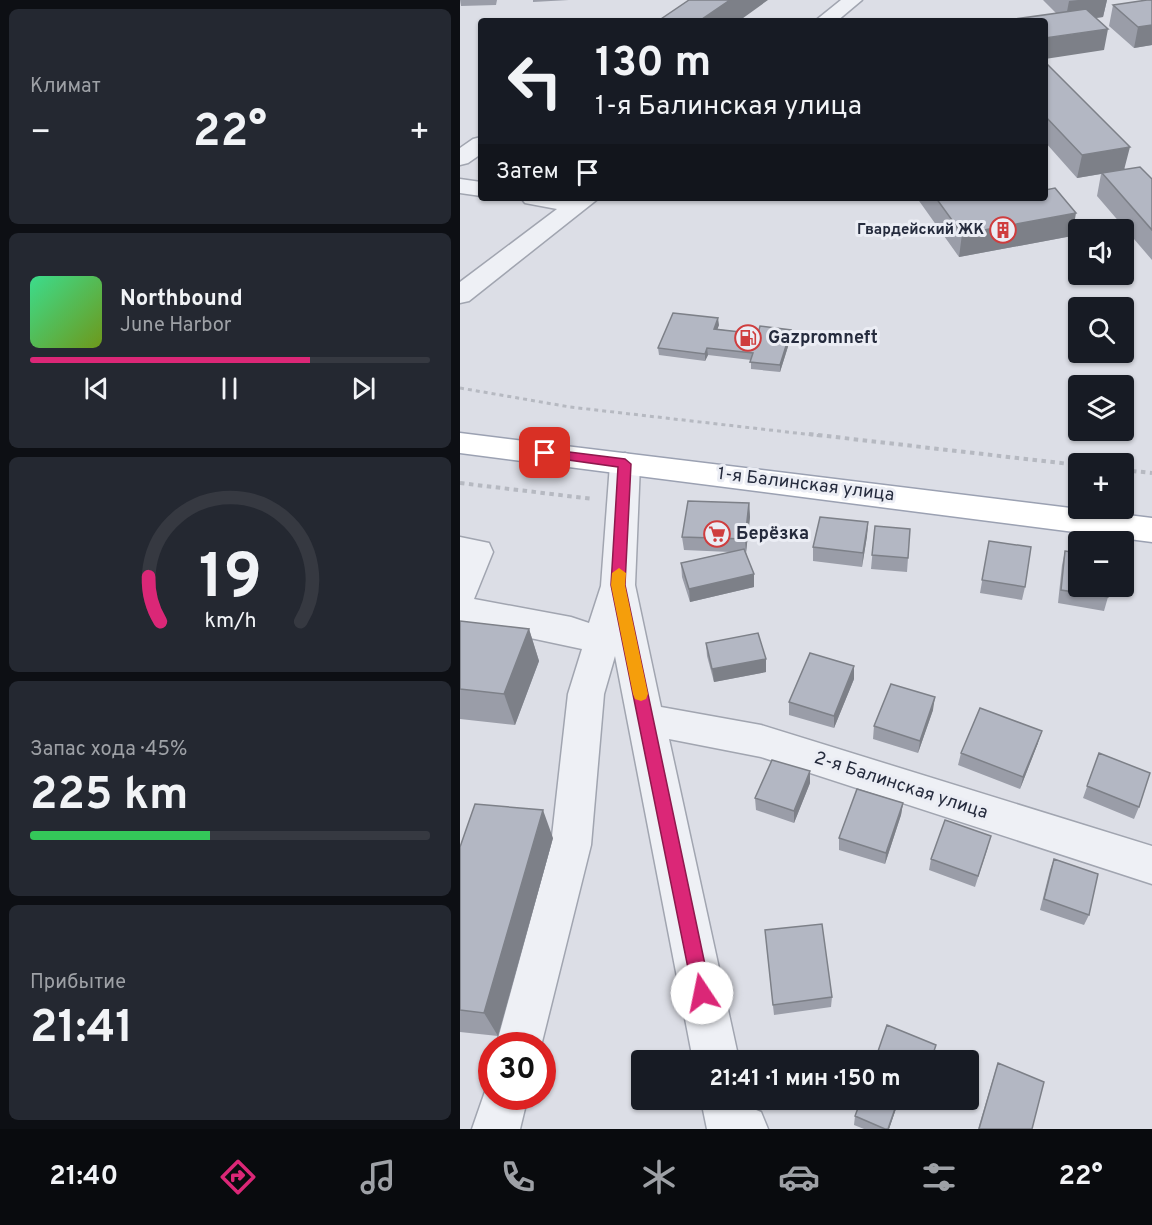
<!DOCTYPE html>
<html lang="ru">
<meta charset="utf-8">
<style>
body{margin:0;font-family:Overpass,sans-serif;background:#242831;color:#f1f3f6;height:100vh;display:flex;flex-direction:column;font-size:22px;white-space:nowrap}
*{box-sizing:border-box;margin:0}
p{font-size:20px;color:#9ea1a6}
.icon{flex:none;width:33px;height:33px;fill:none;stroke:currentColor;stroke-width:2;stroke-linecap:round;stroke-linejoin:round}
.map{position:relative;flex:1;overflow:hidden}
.side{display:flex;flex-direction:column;gap:9px;padding:9px;background:#0d0f14;width:460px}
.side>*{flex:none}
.guide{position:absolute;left:18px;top:18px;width:570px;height:183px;border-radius:6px;box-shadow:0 2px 4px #0004;background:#171b24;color:#f1f3f6;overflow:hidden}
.tools{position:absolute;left:608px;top:219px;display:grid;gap:12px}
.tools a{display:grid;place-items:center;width:66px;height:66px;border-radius:6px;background:#171b24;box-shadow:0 2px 4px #0004;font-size:30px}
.speed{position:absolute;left:18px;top:1032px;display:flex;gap:12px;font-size:30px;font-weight:700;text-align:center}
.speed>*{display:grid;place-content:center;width:78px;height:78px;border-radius:50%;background:#171b24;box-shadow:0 2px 4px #0004;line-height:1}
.speed .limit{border:9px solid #d22;background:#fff;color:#111}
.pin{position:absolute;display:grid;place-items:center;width:51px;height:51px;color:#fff;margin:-26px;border-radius:12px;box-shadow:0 3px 9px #0006}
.me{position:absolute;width:66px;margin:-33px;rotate:349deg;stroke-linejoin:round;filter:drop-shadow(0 0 4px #0008)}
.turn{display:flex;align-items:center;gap:21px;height:126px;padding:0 18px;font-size:27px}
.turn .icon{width:78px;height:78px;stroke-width:2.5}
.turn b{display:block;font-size:42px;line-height:51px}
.then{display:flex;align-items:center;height:57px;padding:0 18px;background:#0003;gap:12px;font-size:22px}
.big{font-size:45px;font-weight:700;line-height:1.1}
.side .card{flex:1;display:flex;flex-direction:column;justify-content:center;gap:9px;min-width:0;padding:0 21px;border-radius:9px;background:#242831}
.side .dial{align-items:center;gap:0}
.dial svg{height:156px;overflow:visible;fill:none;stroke:#363941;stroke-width:7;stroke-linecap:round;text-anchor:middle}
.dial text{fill:#f1f3f6;stroke:none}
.song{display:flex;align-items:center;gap:18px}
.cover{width:72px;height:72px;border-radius:9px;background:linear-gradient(135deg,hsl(150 70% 55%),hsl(80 70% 35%))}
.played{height:6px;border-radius:3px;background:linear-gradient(90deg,#db2777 70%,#363941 70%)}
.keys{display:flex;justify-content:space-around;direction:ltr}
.heat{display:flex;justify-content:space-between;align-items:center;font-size:33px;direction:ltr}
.charge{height:9px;border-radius:4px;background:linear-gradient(90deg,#34c759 45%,#363941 0)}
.trip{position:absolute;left:171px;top:1050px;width:348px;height:60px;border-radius:6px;background:#171b24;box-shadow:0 2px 4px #0004;font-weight:700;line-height:60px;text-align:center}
.tab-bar{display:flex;height:96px;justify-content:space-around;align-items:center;background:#090b0e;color:#9ea1a6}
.tab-bar .icon{width:42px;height:42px}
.tab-bar .current{color:#db2777}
.tab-bar b{font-size:27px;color:#f1f3f6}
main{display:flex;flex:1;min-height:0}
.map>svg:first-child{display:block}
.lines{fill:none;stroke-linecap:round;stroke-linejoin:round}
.minor-casing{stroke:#a1a5b0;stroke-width:3}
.major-casing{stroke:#9ba1b2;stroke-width:3}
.path-far1{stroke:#b6b9c1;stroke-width:3;stroke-dasharray:4 4;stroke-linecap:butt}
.path{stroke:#b6b9c1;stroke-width:4;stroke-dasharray:4.5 4.5;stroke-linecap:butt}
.minor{fill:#eef0f5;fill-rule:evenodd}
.major{fill:#fff;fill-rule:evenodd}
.wall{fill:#9a9da8}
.shaded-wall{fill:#7d8088}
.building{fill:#b3b7c3;stroke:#7d8088;stroke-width:1.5}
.route{fill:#db2777;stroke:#8e194d;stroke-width:1.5}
.slow{fill:#f59e0b}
.labels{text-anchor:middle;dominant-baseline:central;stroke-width:6;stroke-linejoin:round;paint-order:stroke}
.far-poi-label{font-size:15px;font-weight:bold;fill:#252b3d;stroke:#ebedf4;text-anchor:end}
.poi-label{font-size:18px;font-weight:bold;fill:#252b3d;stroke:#ebedf4;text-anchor:start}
.street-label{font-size:18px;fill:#252b3d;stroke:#ebedf4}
</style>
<main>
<section class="side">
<div class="card"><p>Климат</p>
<div class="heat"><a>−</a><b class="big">22°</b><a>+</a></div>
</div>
<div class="card">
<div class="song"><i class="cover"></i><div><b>Northbound</b><p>June Harbor</p></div></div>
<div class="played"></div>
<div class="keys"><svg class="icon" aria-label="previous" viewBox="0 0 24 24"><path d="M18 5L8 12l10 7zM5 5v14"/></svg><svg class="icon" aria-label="pause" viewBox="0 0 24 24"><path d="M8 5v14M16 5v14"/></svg><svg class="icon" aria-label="next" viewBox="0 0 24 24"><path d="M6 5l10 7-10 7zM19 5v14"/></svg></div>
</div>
<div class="card dial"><svg viewBox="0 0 100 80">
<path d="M14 69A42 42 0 1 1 86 69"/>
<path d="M14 69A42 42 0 0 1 8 46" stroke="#db2777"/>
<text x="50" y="56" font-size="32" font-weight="700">19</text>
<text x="50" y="72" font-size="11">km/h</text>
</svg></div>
<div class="card"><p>Запас хода · 45%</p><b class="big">225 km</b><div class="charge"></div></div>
<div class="card"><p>Прибытие</p><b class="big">21:41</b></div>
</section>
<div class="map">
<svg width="692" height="1129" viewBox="0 0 692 1129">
<rect width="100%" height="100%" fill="#dcdee6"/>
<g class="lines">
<g class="minor-casing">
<path id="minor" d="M 381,0 L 402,0 L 377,21 L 355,21 Z
M 21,137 L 21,154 L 8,163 L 0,165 L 0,148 L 13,139 Z
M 0,179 L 21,182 L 21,196 L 0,193 Z
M 61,198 L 139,198 L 9,301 L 0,303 L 0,282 L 97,209 L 65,203 Z
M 165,453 L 176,457 L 180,464 L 175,585 L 201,707 L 301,725 L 692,846 L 692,884 L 301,757 L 209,739 L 279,1060 L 233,1060 L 155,656 L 144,694 L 131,845 L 81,1046 L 36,1046 L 91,845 L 108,694 L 122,649 L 0,623 L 0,537 L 29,543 L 33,552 L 14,599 L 111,617 L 129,623 L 141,586 L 150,464 L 154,457 Z
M 32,1078 L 32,1096 L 68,1096 L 60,1129 L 12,1129 L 29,1080 Z
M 241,1100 L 287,1100 L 289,1107 L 301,1112 L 308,1129 L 247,1129 Z"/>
</g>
<g class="major-casing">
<path id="major" d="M 0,433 L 692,518 L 692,542 L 0,453 Z"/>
</g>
<path class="path-far1" d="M 0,388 L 110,407 L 362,436"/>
<path class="path" d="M 349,434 L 618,465
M 663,470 L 692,473
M 0,483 L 133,499"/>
<use href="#minor" class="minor"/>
<use href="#major" class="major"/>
</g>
<path class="wall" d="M 0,0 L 37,0 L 36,5 L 1,6 Z
M 73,0 L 109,0 L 73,2 Z
M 583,0 L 647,0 L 643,17 L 636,18 L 644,50 L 596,13 Z
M 692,0 L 692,45 L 674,48 L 649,26 L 653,5 Z
M 585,62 L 665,169 L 692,179 L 692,260 L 637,196 L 641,174 L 617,178 L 585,142 Z
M 457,198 L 528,198 L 529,200 L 612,236 L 499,257 Z
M 259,325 L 257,329 L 298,334 L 331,330 L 331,337 L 320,372 L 291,369 L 291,360 L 248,355 L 245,361 L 199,355 L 198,348 Z
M 289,503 L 290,517 L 286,552 L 294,587 L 230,602 L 222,577 L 221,563 L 270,552 L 224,550 L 222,537 Z
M 408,522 L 407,536 L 402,567 L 353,561 L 353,547 Z
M 415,526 L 448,558 L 447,572 L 411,569 Z
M 529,541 L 565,587 L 562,600 L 520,593 Z
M 605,551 L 648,597 L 644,611 L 598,603 L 602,565 Z
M 0,621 L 69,629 L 79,661 L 55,725 L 0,719 Z
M 246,643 L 306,659 L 306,672 L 254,682 L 247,656 Z
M 394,679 L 374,728 L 329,715 L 329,702 Z
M 473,710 L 458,753 L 413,739 L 414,726 Z
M 578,743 L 560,789 L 498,765 L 501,753 Z
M 639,753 L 679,807 L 674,819 L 623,798 Z
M 350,783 L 334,823 L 296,810 L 295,798 Z
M 443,803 L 441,815 L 425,864 L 379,850 L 379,838 Z
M 93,838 L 38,1036 L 0,1032 L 0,847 Z
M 528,847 L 515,887 L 469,870 L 471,859 Z
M 594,859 L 629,915 L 624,925 L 580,910 L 590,870 Z
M 306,941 L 372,997 L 371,1007 L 314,1015 Z
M 538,1063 L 572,1129 L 518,1129 L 535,1072 Z
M 401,1100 L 439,1100 L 429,1129 L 404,1129 L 394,1125 L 395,1116 Z"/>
<path class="shaded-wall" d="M 270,0 L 308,0 L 279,21 L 239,21 Z
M 618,0 L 647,0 L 643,17 L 605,22 L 609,1 Z
M 692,25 L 692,45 L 674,48 L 678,27 Z
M 648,29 L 644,50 L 585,59 L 585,38 Z
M 670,147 L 664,170 L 617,178 L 622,155 Z
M 616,213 L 612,236 L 499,257 L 502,234 Z
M 258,318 L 259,325 L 255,336 L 254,329 Z
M 331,330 L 331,337 L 320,372 L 320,365 Z
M 247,348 L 248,355 L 245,361 L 245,354 Z
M 289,503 L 290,517 L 286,553 L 285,539 Z
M 408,522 L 407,536 L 402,567 L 403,553 Z
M 294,574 L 294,587 L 230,602 L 229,589 Z
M 69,629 L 79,661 L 55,725 L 44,694 Z
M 306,659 L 306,672 L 254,682 L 252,669 Z
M 394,666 L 394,679 L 374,728 L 374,716 Z
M 475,697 L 473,710 L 458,753 L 460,741 Z
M 582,731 L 578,743 L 560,789 L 563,777 Z
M 350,771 L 350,783 L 334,823 L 334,811 Z
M 443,803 L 441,815 L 425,864 L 426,853 Z
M 83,810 L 93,838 L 38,1036 L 24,1013 Z
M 438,1100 L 439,1100 L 429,1129 L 428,1129 Z"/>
<path class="building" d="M 229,0 L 270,0 L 239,21 L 198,21 Z
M 687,0 L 692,0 L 692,25 L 678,27 L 653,5 Z
M 626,9 L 648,29 L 585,38 L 585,21 L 541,21 Z
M 585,62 L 670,147 L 622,155 L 585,116 Z
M 680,167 L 692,179 L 692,230 L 642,173 Z
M 595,188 L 616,213 L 502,234 L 476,198 L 528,198 L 529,200 L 541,198 L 585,198 L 585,190 Z
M 213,313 L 258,318 L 254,329 L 298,334 L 300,326 L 331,330 L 320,365 L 290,362 L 293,353 L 247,348 L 245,354 L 198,348 Z
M 228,501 L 289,503 L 285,539 L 222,537 Z
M 360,517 L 408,522 L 403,553 L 353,547 Z
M 415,526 L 450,529 L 448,558 L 412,555 Z
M 529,541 L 571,547 L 565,587 L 522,580 Z
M 284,549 L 294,574 L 229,589 L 221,563 Z
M 605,551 L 618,553 L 618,586 L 649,586 L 648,597 L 601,590 Z
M 0,621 L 69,629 L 44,694 L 0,689 Z
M 298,633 L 306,659 L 252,669 L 246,643 Z
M 350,653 L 394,666 L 374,716 L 329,702 Z
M 431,684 L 475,697 L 460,741 L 414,726 Z
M 520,708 L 582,731 L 563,777 L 501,753 Z
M 639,753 L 690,773 L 679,807 L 627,786 Z
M 312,760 L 350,771 L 334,811 L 295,798 Z
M 397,789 L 443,803 L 426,853 L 379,838 Z
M 15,804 L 83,810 L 24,1013 L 0,1010 L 0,847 Z
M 485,820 L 531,836 L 518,876 L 471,859 Z
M 594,859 L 638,874 L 629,915 L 584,899 Z
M 362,924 L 372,997 L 313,1005 L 305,930 Z
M 427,1025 L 476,1045 L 471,1060 L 415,1060 Z
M 538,1063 L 584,1082 L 572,1129 L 519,1129 Z
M 401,1100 L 438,1100 L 428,1129 L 425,1129 L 395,1116 Z"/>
<path class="route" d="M 85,449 L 165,459 L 171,464 L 165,585 L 251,993 L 248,999 L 242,1002 L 235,999 L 233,993 L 151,585 L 158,467 L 80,456 L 79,453 L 80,450 Z"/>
<path class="slow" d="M 159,568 L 166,573 L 165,585 L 188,694 L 186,699 L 181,701 L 175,699 L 173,694 L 151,585 L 152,573 Z"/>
<defs>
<g id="building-ring" transform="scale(1.35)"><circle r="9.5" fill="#ebedf4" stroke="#cf3d3e" stroke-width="1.5"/><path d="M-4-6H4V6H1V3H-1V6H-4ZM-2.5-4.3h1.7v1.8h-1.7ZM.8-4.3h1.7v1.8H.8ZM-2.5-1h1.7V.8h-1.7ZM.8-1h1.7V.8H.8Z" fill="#cf3d3e"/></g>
<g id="fuel-ring" transform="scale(1.35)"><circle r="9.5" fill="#ebedf4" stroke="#cf3d3e" stroke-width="1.5"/><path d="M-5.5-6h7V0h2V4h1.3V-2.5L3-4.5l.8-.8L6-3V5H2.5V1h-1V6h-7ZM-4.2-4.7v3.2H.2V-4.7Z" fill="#cf3d3e"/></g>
<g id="supermarket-ring" transform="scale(1.35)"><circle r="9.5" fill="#ebedf4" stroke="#cf3d3e" stroke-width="1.5"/><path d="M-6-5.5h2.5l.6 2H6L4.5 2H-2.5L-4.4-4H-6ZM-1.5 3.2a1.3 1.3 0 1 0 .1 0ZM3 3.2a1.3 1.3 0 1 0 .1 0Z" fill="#cf3d3e"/></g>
</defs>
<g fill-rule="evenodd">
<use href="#building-ring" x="543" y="230"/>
<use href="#fuel-ring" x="288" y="338"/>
<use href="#supermarket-ring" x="257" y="534"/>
</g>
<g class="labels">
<g class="far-poi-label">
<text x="524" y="230">Гвардейский ЖК</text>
</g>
<g class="poi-label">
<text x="308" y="338">Gazpromneft</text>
<text x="276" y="534">Берёзка</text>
</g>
<g class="street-label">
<text transform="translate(346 485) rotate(7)">1-я Балинская улица</text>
<text transform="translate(441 786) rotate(18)">2-я Балинская улица</text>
</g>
</g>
</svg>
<div class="tools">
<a><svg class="icon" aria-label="sound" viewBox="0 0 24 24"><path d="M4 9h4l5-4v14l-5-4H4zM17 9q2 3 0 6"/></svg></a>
<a><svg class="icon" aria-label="search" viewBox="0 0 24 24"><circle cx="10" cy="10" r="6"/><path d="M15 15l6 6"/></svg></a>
<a><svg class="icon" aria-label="layers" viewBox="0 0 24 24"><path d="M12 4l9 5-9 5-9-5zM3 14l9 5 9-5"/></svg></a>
<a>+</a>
<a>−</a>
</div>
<div class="speed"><div class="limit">30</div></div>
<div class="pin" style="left:85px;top:453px;background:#d93025"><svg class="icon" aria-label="arrive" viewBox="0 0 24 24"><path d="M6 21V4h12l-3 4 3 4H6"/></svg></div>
<svg class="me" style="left:242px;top:993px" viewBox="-20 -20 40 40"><circle r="19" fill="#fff"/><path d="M0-13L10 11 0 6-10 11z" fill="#db2777"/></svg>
<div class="trip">21:41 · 1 мин · 150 m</div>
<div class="guide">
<div class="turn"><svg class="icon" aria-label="left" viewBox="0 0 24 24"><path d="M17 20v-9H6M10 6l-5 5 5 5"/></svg><div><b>130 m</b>1-я Балинская улица</div></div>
<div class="then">Затем<svg class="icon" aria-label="arrive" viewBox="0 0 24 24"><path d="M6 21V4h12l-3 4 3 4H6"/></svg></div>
</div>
</div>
</main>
<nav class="tab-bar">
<b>21:40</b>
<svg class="icon current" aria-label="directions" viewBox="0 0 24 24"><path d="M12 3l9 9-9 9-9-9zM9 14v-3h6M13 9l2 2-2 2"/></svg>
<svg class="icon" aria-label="music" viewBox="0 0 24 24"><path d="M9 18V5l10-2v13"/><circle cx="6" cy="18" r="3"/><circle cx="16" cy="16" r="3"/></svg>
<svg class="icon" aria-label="phone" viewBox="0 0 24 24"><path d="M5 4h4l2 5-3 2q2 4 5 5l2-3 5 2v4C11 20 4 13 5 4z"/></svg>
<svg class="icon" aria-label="climate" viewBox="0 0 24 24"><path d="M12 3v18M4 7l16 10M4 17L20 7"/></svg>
<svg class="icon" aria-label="car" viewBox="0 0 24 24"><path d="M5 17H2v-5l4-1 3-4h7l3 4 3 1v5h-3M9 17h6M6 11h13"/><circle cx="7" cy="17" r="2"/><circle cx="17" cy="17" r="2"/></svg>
<svg class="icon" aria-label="filters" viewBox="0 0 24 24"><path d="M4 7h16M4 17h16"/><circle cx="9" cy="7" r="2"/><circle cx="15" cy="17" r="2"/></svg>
<b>22°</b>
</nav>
